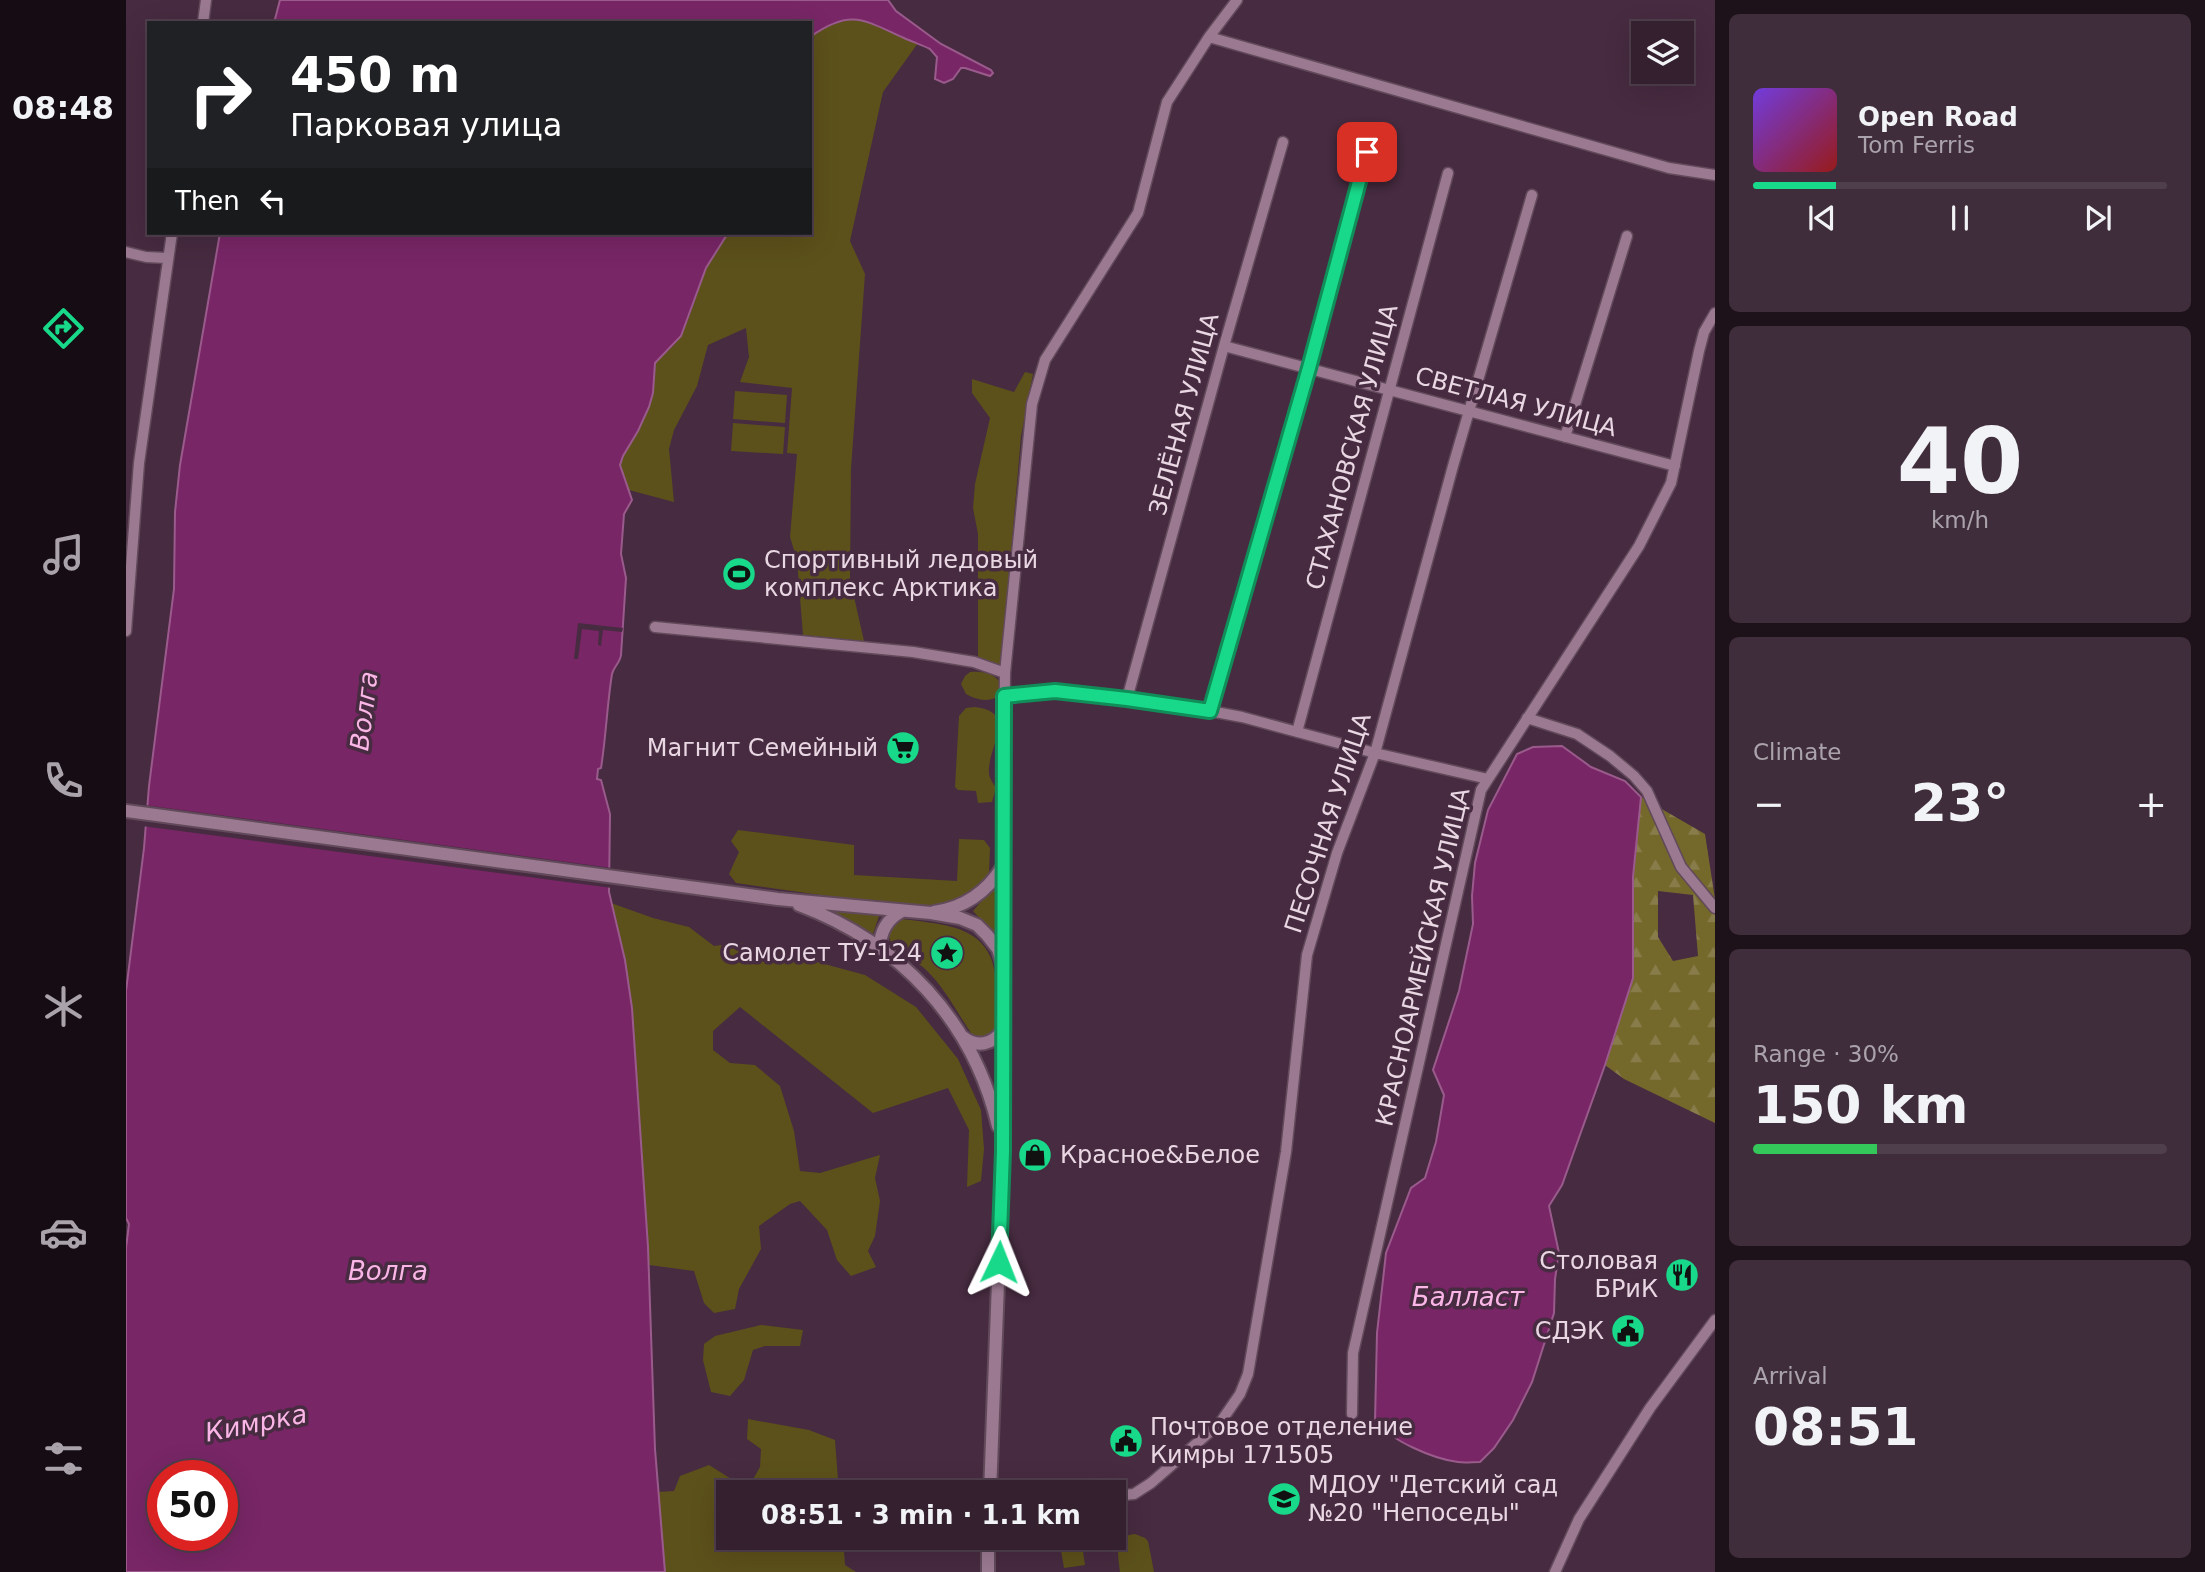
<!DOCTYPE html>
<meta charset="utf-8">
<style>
body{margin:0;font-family:"DejaVu Sans",sans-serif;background:#402d3c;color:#f1f3f6;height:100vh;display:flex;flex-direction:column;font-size:26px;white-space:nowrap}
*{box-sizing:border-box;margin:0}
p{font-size:23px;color:#aaa3ab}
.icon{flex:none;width:38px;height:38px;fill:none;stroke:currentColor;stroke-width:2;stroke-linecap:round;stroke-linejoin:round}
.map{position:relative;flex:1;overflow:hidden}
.side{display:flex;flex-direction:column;gap:14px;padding:14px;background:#1d121a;width:490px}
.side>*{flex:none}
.guide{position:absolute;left:21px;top:21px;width:665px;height:214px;border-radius:0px;box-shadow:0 7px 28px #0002,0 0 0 2px #4f3e4c;background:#202124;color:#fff;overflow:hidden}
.buttons{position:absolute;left:1505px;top:21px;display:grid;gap:14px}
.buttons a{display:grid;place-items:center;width:63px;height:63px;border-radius:0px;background:#352030;box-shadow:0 7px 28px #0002,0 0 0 2px #4f3e4c;font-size:35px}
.speed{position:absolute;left:21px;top:1460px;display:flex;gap:14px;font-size:35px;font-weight:700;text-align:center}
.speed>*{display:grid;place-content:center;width:91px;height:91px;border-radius:50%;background:#352030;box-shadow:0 7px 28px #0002,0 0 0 2px #4f3e4c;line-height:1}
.speed .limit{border:10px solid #d22;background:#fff;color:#111}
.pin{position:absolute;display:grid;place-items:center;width:60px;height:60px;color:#fff;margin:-30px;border-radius:14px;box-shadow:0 4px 10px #0006}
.me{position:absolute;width:77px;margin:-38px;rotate:2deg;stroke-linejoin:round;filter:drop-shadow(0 0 5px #0008)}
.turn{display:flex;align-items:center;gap:24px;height:147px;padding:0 28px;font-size:32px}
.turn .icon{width:91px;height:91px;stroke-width:2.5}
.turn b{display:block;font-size:49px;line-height:60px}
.then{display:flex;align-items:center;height:66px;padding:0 28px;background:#0003;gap:14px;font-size:26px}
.big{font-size:52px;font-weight:700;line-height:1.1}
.side .tile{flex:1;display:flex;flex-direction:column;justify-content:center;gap:10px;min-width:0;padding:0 24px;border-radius:10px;background:#402d3c}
.side .dial{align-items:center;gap:0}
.dial b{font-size:91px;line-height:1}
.song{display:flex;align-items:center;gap:21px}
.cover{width:84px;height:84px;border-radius:10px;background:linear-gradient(135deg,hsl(260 70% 55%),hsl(0 70% 35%))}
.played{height:7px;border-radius:4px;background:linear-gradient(90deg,#18d989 20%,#4f3e4c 20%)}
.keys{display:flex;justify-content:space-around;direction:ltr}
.heat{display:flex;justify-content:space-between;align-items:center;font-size:38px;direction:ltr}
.charge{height:10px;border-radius:5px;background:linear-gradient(90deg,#34c759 30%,#4f3e4c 0)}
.trip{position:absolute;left:590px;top:1480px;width:410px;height:70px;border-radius:0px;background:#352030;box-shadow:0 7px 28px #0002,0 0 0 2px #4f3e4c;font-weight:700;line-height:70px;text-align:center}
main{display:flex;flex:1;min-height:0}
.dock{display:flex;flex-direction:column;width:126px;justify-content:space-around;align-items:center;background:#150d13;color:#aaa3ab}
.dock .icon{width:49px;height:49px}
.dock .on{color:#18d989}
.dock b{font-size:32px;color:#f1f3f6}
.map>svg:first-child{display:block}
.green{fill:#5c511b}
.forest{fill:url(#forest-firs);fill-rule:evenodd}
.water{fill:#782666;stroke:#9a5b8c;stroke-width:2;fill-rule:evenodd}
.pier{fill:#472b40}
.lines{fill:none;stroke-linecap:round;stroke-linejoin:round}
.minor-casing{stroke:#624a5b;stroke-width:13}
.tertiary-casing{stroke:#624a5b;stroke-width:16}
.secondary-casing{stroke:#624a5b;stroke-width:16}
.minor{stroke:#9b7a91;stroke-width:10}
.tertiary{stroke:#9b7a91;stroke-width:12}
.secondary{stroke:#9b7a91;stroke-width:12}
.route-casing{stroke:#108d59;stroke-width:18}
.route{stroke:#18d989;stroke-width:12}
.labels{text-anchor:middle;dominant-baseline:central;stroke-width:7;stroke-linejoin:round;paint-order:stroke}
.street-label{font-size:24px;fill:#e9d7e3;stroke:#472b40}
.poi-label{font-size:24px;fill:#e9d7e3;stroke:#472b40;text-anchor:start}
.water-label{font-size:26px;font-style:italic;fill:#fab6e6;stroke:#472b40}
</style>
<main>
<nav class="dock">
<b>08:48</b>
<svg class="icon on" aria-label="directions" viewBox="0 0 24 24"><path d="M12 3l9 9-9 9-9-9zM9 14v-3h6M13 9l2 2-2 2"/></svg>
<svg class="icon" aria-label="music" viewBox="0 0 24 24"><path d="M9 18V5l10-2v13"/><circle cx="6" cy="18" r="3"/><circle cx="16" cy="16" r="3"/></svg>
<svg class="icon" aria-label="phone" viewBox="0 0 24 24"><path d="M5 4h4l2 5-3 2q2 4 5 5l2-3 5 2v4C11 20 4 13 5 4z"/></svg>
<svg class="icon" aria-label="climate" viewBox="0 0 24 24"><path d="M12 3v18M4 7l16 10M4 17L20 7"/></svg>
<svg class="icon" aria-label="car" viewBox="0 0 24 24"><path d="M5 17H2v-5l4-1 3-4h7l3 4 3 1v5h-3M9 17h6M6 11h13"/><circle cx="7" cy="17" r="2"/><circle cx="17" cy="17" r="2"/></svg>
<svg class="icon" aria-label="filters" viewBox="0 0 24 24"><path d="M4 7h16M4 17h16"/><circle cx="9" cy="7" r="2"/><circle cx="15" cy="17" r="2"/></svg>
</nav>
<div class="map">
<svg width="1589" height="1572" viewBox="0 0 1589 1572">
<defs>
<pattern id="forest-firs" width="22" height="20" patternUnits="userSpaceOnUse" patternTransform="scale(1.75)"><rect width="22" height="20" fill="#74682b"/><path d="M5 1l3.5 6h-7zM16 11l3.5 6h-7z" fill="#887d4a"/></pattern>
</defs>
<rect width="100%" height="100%" fill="#472b40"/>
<path class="green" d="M 725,19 L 748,23 L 792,43 L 757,92 L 724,241 L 739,274 L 725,469 L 724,579 L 738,641 L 677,635 L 671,560 L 664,537 L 671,454 L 661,453 L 666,388 L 614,382 L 623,357 L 620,328 L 582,345 L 571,386 L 548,430 L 543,449 L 548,502 L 503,490 L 495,472 L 494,465 L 497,456 L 512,431 L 523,407 L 527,393 L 529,363 L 549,344 L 562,320 L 580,268 L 602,233 L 684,233 L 684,37 L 702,26 Z
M 899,372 L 907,374 L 895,436 L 875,668 L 852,660 L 852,534 L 847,508 L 849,484 L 864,418 L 846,393 L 846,379 L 888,392 Z
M 609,391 L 661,395 L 659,423 L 607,419 Z
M 607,423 L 659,427 L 657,454 L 605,451 Z
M 844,672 C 861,671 875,675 877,693 C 866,703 852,701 840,694 L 835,684 L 839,676 Z
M 849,707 C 893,712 861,747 863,773 C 863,778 867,783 870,788 L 866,802 L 852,803 L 850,791 L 832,790 L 829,787 L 833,716 L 840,708 Z
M 612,830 L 728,845 L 728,875 L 831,881 L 833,839 L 858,840 L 864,848 L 863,872 L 856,882 L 836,897 L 806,908 L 780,907 L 610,883 L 603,874 L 613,852 L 605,841 Z
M 872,882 L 872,938 L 847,911 Z
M 485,903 L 527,918 L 563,927 L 588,946 L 612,943 L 636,947 L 739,975 L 790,1007 L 832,1059 L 855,1110 L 858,1149 L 855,1181 L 841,1187 L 843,1130 L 822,1088 L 747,1113 L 614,1007 L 587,1031 L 587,1050 L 604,1063 L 629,1065 L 654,1086 L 668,1131 L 674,1171 L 694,1173 L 754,1155 L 749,1178 L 754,1201 L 749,1236 L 742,1251 L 750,1267 L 725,1276 L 711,1260 L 701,1230 L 674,1201 L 664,1204 L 633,1226 L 635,1249 L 613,1289 L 609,1309 L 588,1313 L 578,1303 L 568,1271 L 523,1265 Z
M 695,909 L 753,916 L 747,934 Z
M 776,919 C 820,925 866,925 870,981 C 872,998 870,1015 870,1031 L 855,1040 L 847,1036 C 831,1013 819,987 798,968 C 788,959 770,952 764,940 C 760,929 767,923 776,919 Z
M 635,1325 L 677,1330 L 674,1346 L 639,1346 L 627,1350 L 618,1380 L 604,1396 L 585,1392 L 577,1360 L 578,1344 L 589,1336 Z
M 622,1419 L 683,1430 L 709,1440 L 713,1493 L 602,1493 L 602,1538 L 717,1538 L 719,1565 L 730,1572 L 539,1572 L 532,1492 L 548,1491 L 554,1476 L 583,1465 L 610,1482 L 625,1483 L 634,1467 L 635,1449 L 621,1439 Z
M 1009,1534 L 1019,1538 L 1022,1541 L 1028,1572 L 994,1572 C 992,1555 987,1536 1009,1534 Z
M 933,1538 L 955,1538 L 959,1565 L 938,1568 Z"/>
<path class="forest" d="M 1515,797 L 1579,834 L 1589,899 L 1589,1123 L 1498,1079 L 1479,1065 L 1507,978 L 1507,877 ZM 1532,891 L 1567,895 L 1572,956 L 1547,961 L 1532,937 Z"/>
<path class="water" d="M 154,0 L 762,0 L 770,11 L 815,44 L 865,70 L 867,73 L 864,76 L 839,68 L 835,68 L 827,79 L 818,83 L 809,79 L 811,57 L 804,49 C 796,45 787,42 778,38 C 738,20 725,8 684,37 L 684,23 L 148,23 Z
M 94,233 L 602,233 L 580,268 L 555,336 L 529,363 L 527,393 L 523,407 L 512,431 L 497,456 L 494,465 L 506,500 L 498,514 L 495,554 L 500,578 L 495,655 C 494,663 488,666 486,674 C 481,705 480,737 475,768 L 472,769 L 471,779 L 475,780 L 484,814 L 483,892 L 499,960 L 506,1008 L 522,1247 L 529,1449 L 539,1572 L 0,1572 L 0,1248 L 3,1224 L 0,1218 L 0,991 L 18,848 L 23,786 L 48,589 L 49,512 L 54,465 ZM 37,1475 L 96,1475 L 96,1535 L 37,1535 Z
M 1436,746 L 1465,767 L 1499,781 L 1515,797 L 1507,877 L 1507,978 L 1479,1065 L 1436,1185 L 1423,1206 L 1433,1253 L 1429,1279 L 1428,1313 L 1406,1382 L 1387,1420 L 1368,1448 L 1354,1462 C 1346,1462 1339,1463 1332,1462 C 1307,1459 1264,1440 1249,1421 L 1251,1333 L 1260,1253 L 1285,1188 L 1299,1178 L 1310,1142 L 1318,1095 L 1307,1070 L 1333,991 L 1347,924 L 1346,896 L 1349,863 L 1362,810 L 1391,754 L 1407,747 Z"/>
<path class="pier" d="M 452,623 L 497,628 L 496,632 L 477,630 L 475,646 L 472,645 L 473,631 L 456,629 L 452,659 L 448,659 Z
M 18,805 L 486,868 L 486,888 L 16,826 Z"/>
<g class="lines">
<g class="minor-casing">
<path id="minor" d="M 77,23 L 80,0
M 1083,37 L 1543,168 L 1589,175
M 0,252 L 20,257 L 41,258
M 1098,346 L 1549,466
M 1439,437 L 1501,236
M 529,627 L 787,652 L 848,662 L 879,673
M 0,631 L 13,463 L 46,233
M 878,696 L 929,691 L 1001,699 L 1084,711 L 1116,717 L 1249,753 L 1362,779
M 1001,699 L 1098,346 L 1157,142
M 1084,711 L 1183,368 L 1241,152
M 1401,718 L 1451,734 L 1484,756 L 1508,776 L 1521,791 L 1555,867 L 1589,908
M 1171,732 L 1322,173
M 877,866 L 879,673 L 906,404 L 919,360 L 1012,213 L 1041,102 L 1083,37 L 1111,0
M 1226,1414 L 1227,1353 L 1355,790 L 1513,546 L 1545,483 L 1573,351 L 1578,332 L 1589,313
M 987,1496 L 1008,1494 L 1025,1483 L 1094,1423 L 1114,1394 L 1122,1374 L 1160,1152 L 1181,955 L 1211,853 L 1249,753 L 1327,466 L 1406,195
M 1429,1572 L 1453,1519 L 1524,1408 L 1589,1320"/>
</g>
<g class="tertiary-casing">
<path id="tertiary" d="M 808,912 C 838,908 861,892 877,866
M 877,962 L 877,866"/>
</g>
<g class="secondary-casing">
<path id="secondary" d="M 0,811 L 652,899 L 805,913 L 834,918 L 851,925 L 861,935 L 872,949 L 877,966 L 877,1151 L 864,1493
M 673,905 C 774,943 847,1020 872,1126
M 754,948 C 754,931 761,919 776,911
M 837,1037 C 851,1048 866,1045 877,1030
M 862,1572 L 862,1538"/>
</g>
<use href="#minor" class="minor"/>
<use href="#tertiary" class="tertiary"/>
<use href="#secondary" class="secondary"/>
</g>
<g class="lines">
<g class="route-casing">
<path id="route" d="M 873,1262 L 877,1151 L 878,696 L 929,691 L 1001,699 L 1084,711 L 1183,368 L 1241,152"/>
</g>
<use href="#route" class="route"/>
</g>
<defs>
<g id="stadium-disc" transform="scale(1.75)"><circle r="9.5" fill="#18d989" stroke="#472b40"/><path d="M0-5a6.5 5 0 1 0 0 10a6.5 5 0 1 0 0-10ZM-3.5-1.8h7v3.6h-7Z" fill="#111"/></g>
<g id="supermarket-disc" transform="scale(1.75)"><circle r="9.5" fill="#18d989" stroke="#472b40"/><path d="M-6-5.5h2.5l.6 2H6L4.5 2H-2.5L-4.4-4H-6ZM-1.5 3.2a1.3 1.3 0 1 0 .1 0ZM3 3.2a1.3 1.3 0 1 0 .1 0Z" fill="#111"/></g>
<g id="sight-disc" transform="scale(1.75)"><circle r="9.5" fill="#18d989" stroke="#472b40"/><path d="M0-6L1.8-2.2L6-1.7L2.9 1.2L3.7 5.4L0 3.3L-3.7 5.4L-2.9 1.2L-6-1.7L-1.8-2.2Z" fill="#111"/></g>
<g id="shop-disc" transform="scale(1.75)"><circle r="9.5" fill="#18d989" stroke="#472b40"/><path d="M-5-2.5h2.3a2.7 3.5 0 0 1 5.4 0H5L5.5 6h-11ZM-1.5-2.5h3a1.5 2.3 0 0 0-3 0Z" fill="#111"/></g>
<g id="restaurant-disc" transform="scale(1.75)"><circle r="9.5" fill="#18d989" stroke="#472b40"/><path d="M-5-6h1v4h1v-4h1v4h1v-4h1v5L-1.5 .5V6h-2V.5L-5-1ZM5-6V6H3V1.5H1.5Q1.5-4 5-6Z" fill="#111"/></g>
<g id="civic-disc" transform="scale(1.75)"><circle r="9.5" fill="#18d989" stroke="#472b40"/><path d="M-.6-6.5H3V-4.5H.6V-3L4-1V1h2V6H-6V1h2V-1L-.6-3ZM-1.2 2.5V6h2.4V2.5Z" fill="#111"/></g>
<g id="school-disc" transform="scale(1.75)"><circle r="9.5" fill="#18d989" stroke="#472b40"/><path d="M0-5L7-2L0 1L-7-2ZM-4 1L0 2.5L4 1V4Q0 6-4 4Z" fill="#111"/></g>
</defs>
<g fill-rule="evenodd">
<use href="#stadium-disc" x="613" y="574"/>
<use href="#supermarket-disc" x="777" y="748"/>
<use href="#sight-disc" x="821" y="953"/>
<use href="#shop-disc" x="909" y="1155"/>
<use href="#restaurant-disc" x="1556" y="1275"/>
<use href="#civic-disc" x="1502" y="1331"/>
<use href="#civic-disc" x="1000" y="1441"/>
<use href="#school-disc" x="1158" y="1499"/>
</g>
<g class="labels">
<g class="street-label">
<text transform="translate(1390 402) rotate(15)">СВЕТЛАЯ УЛИЦА</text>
<text transform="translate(1058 414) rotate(-75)">ЗЕЛЁНАЯ УЛИЦА</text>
<text transform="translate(1226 447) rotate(-75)">СТАХАНОВСКАЯ УЛИЦА</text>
<text transform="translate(1202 823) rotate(-72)">ПЕСОЧНАЯ УЛИЦА</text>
<text transform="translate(1297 957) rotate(-77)">КРАСНОАРМЕЙСКАЯ УЛИЦА</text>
</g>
<g class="poi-label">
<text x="638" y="560">Спортивный ледовый<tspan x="638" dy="28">комплекс Арктика</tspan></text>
<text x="752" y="748" text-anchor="end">Магнит Семейный</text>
<text x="796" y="953" text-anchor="end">Самолет ТУ-124</text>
<text x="934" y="1155">Красное&amp;Белое</text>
<text x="1532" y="1261" text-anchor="end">Столовая<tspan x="1532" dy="28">БРиК</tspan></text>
<text x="1478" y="1331" text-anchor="end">СДЭК</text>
<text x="1024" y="1427">Почтовое отделение<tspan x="1024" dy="28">Кимры 171505</tspan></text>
<text x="1182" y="1485">МДОУ "Детский сад<tspan x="1182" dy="28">№20 "Непоседы"</tspan></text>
</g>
<g class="water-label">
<text transform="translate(238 711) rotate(-83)">Волга</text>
<text x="262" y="1271">Волга</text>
<text x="1342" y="1297">Балласт</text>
<text transform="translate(130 1423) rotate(-11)">Кимрка</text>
</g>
</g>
</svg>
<div class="buttons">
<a><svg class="icon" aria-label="layers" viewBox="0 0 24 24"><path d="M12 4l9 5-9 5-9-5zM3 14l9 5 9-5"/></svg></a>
</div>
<div class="speed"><div class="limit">50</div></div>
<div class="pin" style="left:1241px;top:152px;background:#d93025"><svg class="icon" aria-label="arrive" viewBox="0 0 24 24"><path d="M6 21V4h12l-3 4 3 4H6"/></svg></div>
<svg class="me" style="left:873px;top:1262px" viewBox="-20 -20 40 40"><path d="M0-17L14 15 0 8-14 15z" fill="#18d989" stroke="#fff" stroke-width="4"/></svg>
<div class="trip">08:51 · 3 min · 1.1 km</div>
<div class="guide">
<div class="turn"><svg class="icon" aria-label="right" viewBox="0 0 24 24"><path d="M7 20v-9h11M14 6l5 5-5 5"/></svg><div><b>450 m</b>Парковая улица</div></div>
<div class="then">Then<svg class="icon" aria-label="left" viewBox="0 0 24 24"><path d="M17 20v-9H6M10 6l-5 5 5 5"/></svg></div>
</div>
</div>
<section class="side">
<div class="tile">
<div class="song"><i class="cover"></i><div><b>Open Road</b><p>Tom Ferris</p></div></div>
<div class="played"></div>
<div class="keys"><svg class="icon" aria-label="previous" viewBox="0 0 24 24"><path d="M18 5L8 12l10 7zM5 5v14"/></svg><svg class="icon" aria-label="pause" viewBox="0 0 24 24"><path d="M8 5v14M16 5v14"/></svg><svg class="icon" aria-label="next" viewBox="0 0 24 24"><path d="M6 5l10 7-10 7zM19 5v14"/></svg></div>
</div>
<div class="tile dial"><b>40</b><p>km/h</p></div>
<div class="tile"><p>Climate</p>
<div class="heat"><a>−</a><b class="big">23°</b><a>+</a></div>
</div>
<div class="tile"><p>Range · 30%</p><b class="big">150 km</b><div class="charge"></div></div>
<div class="tile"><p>Arrival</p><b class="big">08:51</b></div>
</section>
</main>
